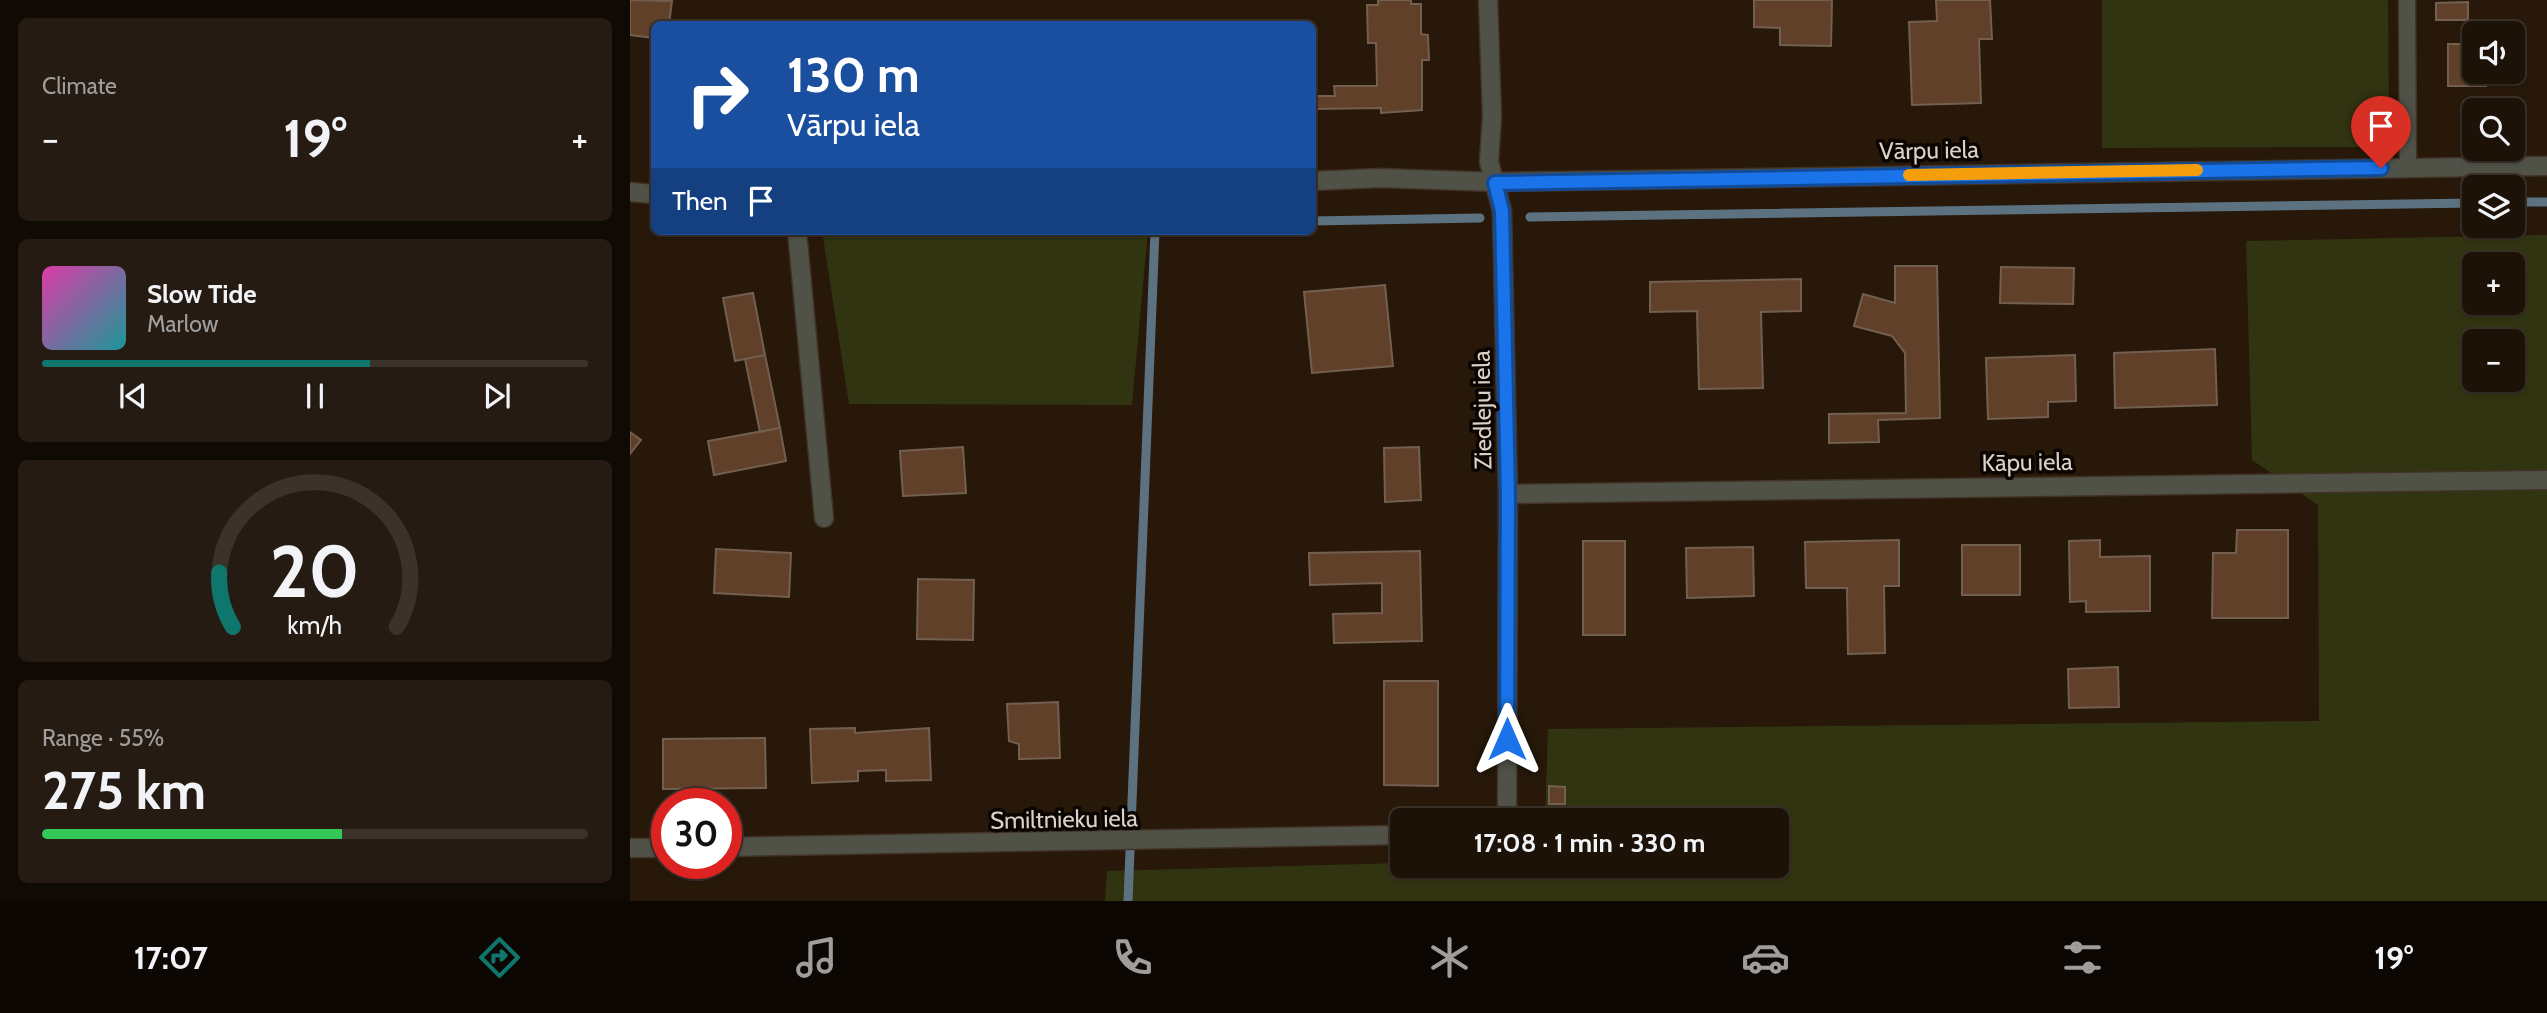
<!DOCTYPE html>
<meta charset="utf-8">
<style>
body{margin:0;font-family:Cabin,sans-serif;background:#251b12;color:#f1f3f6;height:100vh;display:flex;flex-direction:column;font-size:26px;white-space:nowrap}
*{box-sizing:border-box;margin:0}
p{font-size:23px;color:#a09e9c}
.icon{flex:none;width:38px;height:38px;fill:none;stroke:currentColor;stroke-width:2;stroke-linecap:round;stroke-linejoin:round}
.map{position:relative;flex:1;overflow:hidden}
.side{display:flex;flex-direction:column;gap:18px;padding:18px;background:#100a04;width:630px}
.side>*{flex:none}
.top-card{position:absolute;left:21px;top:21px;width:665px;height:214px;border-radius:10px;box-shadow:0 2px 5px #0004,0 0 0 2px #3b3229;background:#1a4fa0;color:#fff;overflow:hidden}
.buttons{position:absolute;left:1832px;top:21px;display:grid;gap:14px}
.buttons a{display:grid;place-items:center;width:63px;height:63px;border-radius:10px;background:#1d1208;box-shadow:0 2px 5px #0004,0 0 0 2px #3b3229;font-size:35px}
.speed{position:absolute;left:21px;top:788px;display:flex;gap:14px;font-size:35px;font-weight:700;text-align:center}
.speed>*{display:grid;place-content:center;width:91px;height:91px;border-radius:50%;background:#1d1208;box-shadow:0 2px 5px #0004,0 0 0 2px #3b3229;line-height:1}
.speed .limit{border:10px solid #d22;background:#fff;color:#111}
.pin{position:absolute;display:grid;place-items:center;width:60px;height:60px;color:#fff;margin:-72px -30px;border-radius:50% 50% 50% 0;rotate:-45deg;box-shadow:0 0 7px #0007}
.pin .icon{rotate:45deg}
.me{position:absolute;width:77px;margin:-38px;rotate:0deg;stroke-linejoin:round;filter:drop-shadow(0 0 5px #0008)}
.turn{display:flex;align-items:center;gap:24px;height:147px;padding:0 21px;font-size:32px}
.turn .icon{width:91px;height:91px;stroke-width:2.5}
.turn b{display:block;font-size:49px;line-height:60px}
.then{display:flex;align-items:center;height:66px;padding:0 21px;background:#0003;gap:14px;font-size:26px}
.big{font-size:52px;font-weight:800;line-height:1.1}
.side .card{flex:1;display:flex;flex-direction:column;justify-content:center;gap:10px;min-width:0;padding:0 24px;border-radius:10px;background:#251b12}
.side .dial{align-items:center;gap:0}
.dial svg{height:182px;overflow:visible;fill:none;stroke:#3b3229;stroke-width:7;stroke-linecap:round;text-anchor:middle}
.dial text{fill:#f1f3f6;stroke:none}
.song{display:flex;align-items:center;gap:21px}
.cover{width:84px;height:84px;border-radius:10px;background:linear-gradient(135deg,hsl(320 70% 55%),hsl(180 70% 35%))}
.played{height:7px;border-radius:4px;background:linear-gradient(90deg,#0f766e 60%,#3b3229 60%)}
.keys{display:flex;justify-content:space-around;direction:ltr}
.heat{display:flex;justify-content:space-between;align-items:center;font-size:38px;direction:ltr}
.charge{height:10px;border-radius:5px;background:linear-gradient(90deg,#34c759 55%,#3b3229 0)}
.trip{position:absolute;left:760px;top:808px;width:399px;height:70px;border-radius:10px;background:#1d1208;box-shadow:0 2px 5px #0004,0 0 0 2px #3b3229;font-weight:800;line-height:70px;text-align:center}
.tab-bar{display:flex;height:112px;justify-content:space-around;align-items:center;background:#0c0703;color:#a09e9c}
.tab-bar .icon{width:49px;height:49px}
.tab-bar .current{color:#0f766e}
.tab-bar b{font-size:32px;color:#f1f3f6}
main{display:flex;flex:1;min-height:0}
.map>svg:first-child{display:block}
.grass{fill:#313410;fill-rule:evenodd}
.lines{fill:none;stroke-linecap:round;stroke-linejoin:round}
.stream{stroke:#5d7281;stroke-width:9}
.building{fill:#604028;stroke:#735f50;stroke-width:2}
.lane-casing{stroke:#403225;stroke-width:19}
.street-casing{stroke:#403225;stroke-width:21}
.lane{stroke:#505248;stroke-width:16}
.street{stroke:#505248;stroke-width:18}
.route-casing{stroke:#114b97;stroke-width:18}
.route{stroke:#1a73e8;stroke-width:12}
.slow{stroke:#f59e0b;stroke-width:12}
.labels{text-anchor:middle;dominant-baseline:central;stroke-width:7;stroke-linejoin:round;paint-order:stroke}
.street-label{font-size:24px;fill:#dcd1c8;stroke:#0b0502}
</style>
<main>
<section class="side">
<div class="card"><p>Climate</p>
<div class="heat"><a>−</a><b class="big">19°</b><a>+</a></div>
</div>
<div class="card">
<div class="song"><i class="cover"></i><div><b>Slow Tide</b><p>Marlow</p></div></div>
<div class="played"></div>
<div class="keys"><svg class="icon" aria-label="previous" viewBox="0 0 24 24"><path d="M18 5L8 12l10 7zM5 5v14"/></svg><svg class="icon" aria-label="pause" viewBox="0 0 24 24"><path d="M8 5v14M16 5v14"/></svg><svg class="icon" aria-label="next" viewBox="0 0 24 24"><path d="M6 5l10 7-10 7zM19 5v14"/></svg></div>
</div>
<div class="card dial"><svg viewBox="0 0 100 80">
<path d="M14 69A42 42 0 1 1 86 69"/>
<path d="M14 69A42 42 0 0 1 8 45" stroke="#0f766e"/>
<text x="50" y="56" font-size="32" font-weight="700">20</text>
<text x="50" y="72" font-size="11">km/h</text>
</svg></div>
<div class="card"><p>Range · 55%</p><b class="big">275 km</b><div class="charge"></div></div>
</section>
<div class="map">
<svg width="1917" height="901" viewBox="0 0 1917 901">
<rect width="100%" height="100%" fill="#27180a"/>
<path class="grass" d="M 1472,0 L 1758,0 L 1759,124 L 1748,147 L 1472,148 Z
M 192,231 L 518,231 L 502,405 L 219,404 Z
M 1917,235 L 1917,901 L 475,901 L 477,871 L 772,863 L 772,866 L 1146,866 L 1146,821 L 915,821 L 918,729 L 1689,721 L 1688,505 L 1622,460 L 1616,241 ZM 1844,264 L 1883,264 L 1883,303 L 1844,303 ZM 1844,341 L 1883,341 L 1883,380 L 1844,380 Z"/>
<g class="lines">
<path class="stream" d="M 1883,202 L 1917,202
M 900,217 L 1844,203
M 682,221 L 850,218
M 498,901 L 525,231"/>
</g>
<path class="building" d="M 0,0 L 42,1 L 39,24 L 24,24 L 24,38 L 0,35 Z
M 748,0 L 781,0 L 781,4 L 791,4 L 791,34 L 798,35 L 799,60 L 792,60 L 792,110 L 751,113 L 751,108 L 682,109 L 682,96 L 705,96 L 704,86 L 747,86 L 746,43 L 738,43 L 737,5 L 748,5 Z
M 1124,0 L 1202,0 L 1201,46 L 1150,45 L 1150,28 L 1124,27 Z
M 1306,0 L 1360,0 L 1362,39 L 1349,39 L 1351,103 L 1282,105 L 1279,22 L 1307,21 Z
M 1838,2 L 1838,20 L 1806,20 L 1806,3 Z
M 332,22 L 368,23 L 368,24 L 332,24 Z
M 1818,44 L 1844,44 L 1844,72 L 1856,72 L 1856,86 L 1818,86 Z
M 1265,266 L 1307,266 L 1310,418 L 1248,420 L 1249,442 L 1199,443 L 1199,414 L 1276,413 L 1275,353 L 1262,336 L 1224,326 L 1233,294 L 1265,303 Z
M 1371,267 L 1444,268 L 1443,304 L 1370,303 Z
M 1171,279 L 1171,311 L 1131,312 L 1133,388 L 1069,389 L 1067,311 L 1020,312 L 1020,282 Z
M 755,285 L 763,366 L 682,373 L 674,292 Z
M 123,293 L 135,355 L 105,361 L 93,298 Z
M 1585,349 L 1587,405 L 1485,408 L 1484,353 Z
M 135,355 L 150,428 L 130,432 L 115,359 Z
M 1445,355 L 1446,401 L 1418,402 L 1418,417 L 1358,419 L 1356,358 Z
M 150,428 L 156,461 L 84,475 L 78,441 Z
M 0,432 L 11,440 L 0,454 Z
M 333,447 L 336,493 L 273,496 L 270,451 Z
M 789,447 L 791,500 L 755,502 L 754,448 Z
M 1607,530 L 1658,530 L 1658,618 L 1582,618 L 1583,553 L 1606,553 Z
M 1269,540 L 1269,586 L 1254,586 L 1255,653 L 1218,654 L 1217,588 L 1176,588 L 1175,542 Z
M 1470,540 L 1470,557 L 1520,556 L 1520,611 L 1456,612 L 1456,601 L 1440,602 L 1439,541 Z
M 953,541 L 995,541 L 995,635 L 953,635 Z
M 1332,545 L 1390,545 L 1390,595 L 1332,595 Z
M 1123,547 L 1124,596 L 1057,598 L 1056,548 Z
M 86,549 L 161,553 L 159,597 L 84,593 Z
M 790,551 L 792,641 L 704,643 L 703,614 L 752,613 L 752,583 L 680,585 L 679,553 Z
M 288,579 L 344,580 L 343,640 L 287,639 Z
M 1488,667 L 1489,707 L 1439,708 L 1438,669 Z
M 754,681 L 808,681 L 808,786 L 754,785 Z
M 428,702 L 430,758 L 389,759 L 389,744 L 379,741 L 377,704 Z
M 225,728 L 225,733 L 299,728 L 301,780 L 256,781 L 256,770 L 228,771 L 228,781 L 182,783 L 180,729 Z
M 135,738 L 136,788 L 33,789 L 33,739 Z
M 919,786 L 935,787 L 935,804 L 919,804 Z"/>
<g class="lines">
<g class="lane-casing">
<path id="lane" d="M 1777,0 L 1778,167"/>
</g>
<g class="street-casing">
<path id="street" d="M 858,0 L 862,116 L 859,162 L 872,211 L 878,494 L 877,821
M 682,181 L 750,178 L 865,182 L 1917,166
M 0,192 L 24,194
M 167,231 L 194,518
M 878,494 L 1917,480
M 96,847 L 772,835
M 0,848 L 37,848"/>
</g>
<use href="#lane" class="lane"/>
<use href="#street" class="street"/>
</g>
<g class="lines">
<g class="route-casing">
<path id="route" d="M 877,739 L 878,494 L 872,211 L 865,183 L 1751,168"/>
</g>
<use href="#route" class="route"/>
<path class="slow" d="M 1279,175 L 1567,170"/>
</g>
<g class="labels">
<g class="street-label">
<text transform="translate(1299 150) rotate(-1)">Vārpu iela</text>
<text transform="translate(852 410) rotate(-91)">Ziedleju iela</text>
<text transform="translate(1397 462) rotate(-1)">Kāpu iela</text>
<text transform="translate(434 819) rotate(-1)">Smiltnieku iela</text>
</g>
</g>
</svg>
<div class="buttons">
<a><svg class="icon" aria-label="sound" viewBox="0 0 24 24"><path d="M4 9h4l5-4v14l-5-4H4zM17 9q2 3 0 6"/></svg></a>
<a><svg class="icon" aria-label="search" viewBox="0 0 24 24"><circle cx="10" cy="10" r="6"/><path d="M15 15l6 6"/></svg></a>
<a><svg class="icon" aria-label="layers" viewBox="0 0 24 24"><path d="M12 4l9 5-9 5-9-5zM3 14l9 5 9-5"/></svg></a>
<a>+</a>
<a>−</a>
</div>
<div class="speed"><div class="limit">30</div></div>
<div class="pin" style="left:1751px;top:168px;background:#d93025"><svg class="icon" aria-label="arrive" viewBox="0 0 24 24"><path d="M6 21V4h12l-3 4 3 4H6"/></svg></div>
<svg class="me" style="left:877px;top:739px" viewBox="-20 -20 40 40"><path d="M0-17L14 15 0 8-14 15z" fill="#1a73e8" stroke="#fff" stroke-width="4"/></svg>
<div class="trip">17:08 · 1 min · 330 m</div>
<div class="top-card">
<div class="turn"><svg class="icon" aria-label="right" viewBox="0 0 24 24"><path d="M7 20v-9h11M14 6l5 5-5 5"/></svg><div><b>130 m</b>Vārpu iela</div></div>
<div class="then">Then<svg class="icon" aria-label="arrive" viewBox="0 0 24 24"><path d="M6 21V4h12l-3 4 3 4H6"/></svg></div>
</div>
</div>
</main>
<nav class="tab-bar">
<b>17:07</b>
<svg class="icon current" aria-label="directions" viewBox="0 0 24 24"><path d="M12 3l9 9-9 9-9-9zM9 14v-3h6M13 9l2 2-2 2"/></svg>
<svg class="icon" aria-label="music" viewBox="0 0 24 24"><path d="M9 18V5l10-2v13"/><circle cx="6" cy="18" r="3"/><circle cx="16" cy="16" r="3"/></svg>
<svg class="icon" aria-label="phone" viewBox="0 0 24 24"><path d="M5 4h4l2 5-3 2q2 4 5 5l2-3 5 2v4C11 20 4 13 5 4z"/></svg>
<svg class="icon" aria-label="climate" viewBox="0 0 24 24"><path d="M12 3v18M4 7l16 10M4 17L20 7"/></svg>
<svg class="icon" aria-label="car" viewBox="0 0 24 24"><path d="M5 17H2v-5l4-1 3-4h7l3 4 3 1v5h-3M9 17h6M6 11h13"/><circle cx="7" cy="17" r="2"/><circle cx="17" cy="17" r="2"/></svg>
<svg class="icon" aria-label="filters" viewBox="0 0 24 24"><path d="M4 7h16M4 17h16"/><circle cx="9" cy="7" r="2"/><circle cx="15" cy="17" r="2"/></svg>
<b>19°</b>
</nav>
